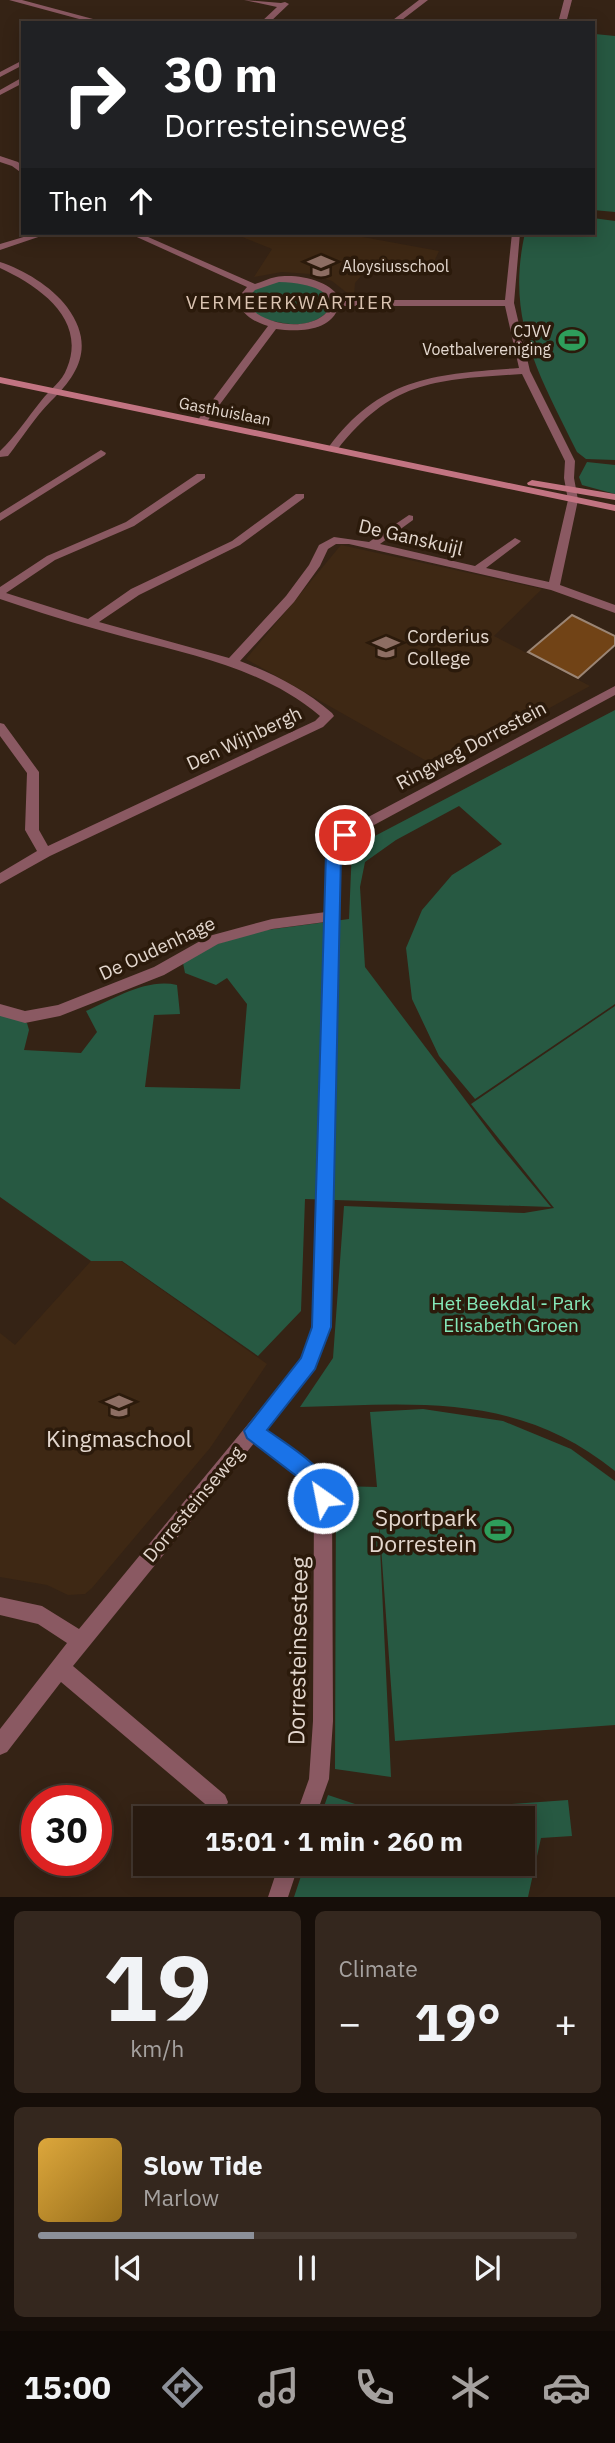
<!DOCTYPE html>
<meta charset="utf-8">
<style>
body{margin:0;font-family:"IBM Plex Sans",sans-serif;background:#34271e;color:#f1f3f6;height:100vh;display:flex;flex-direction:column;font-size:26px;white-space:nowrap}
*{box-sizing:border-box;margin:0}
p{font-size:23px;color:#a5a19f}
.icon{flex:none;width:38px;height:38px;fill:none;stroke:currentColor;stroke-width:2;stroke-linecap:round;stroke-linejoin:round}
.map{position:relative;height:1897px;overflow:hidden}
.drawer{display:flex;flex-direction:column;gap:14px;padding:14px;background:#160e09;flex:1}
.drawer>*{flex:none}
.hud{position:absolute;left:21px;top:21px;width:574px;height:214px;border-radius:0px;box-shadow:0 4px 18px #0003,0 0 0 2px #443830;background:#202124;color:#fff;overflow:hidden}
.speed{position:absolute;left:21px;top:1785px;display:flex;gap:14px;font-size:35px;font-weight:700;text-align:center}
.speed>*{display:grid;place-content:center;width:91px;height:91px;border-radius:50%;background:#281a10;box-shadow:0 4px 18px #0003,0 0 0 2px #443830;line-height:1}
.speed .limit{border:10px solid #d22;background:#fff;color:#111}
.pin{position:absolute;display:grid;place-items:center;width:60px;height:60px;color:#fff;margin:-30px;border:4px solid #fff;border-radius:50%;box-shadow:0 2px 7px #0007}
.me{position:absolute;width:77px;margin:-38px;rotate:327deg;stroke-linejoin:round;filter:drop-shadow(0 0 5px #0008)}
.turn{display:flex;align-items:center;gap:24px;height:147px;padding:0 28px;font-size:32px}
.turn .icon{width:91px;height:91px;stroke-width:2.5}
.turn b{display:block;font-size:49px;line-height:60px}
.then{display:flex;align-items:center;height:66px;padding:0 28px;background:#0003;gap:14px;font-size:26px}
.big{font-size:52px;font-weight:800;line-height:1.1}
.drawer .card{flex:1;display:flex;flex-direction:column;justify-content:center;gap:10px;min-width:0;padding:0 24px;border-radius:10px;background:#34271e}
.drawer .dial{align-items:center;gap:0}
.dial b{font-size:91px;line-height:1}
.song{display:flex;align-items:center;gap:21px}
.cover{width:84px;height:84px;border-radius:10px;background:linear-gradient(135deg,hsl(40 70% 55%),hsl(40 70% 35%))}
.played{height:7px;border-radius:4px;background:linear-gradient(90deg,#8c9099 40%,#443830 40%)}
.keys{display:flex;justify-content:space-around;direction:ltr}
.heat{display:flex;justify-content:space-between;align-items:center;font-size:38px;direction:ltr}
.drawer .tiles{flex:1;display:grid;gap:14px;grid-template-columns:1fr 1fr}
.card:last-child{grid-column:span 2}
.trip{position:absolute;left:133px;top:1806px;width:402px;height:70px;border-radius:0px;background:#281a10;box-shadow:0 4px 18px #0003,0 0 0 2px #443830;font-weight:800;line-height:70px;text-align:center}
.tabs{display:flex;height:112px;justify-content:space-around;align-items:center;background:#100a06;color:#a5a19f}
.tabs .icon{width:49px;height:49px}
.tabs .current{color:#8c9099}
.tabs b{font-size:32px;color:#f1f3f6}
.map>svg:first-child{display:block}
.built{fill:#3e2814}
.green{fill:#275942}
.building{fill:#714316;stroke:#9b8574;stroke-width:2}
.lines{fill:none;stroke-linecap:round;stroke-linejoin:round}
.minor{fill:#8a5962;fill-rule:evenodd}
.tertiary{fill:#8a5962;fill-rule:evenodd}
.secondary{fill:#c27482;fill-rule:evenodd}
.route{fill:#1a73e8;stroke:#114b97;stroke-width:2}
.labels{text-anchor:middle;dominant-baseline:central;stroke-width:7;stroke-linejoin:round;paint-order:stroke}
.far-poi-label{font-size:16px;fill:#e3d7ce;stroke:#2b1a0b;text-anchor:start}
.far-street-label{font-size:16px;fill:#e3d7ce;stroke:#2b1a0b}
.far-quarter-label{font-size:19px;letter-spacing:2px;fill:#dac3b1;stroke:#2b1a0b}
.street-label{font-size:19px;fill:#e3d7ce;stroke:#2b1a0b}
.poi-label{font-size:19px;fill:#e3d7ce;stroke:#2b1a0b;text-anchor:start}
.park-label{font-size:19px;fill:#85e8b9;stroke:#2b1a0b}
.near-poi-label{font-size:23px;fill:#e3d7ce;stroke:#2b1a0b}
.near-street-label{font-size:23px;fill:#e3d7ce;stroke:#2b1a0b}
</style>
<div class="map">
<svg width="615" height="1897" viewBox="0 0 615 1897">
<rect width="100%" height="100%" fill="#352315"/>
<path class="built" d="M 232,233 L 341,233 L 439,251 L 433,264 L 385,261 L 379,271 L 367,269 L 355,283 L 354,296 L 351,296 L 332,281 L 310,274 L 282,272 L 254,277 L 272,249 Z
M 341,545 L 542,589 L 494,636 L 590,686 L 439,768 L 246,659 Z
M 91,1261 L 121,1261 L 267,1364 L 210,1448 L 92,1588 L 85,1594 L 68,1595 L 47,1585 L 0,1577 L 0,1333 L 15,1345 Z"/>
<path class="green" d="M 595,34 L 615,36 L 615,212 L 593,210 Z
M 593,218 L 615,221 L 615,460 L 586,459 L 577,452 C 540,376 505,321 525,233 L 593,233 Z
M 287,279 C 303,284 332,287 331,308 C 309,334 279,323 251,315 L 246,296 L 250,290 Z
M 587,462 L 615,465 L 615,494 L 582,485 L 579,477 Z
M 615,710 L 615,1004 L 475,1099 L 439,1056 L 412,999 L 406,948 L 422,910 L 452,875 L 502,844 L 459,806 L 396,840 L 365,862 L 360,887 L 365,967 L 497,1142 L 551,1207 L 305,1199 L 301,1311 L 258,1356 L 122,1261 L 91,1261 L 0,1197 L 0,1014 L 27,1023 L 29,1030 L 24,1050 L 81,1053 L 97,1032 L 86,1011 C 114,999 146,978 177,985 L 180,1014 L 154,1015 L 145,1087 L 240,1089 L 247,1004 L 227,978 L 216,985 L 185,973 L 183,963 L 217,944 L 259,931 L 349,919 L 352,848 Z
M 615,1006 L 615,1471 C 518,1392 416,1404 300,1407 L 333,1358 L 344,1206 L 524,1213 L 554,1208 L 471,1104 Z
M 423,1409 L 503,1421 L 571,1449 L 615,1481 L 615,1725 L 395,1741 L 378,1505 L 391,1777 L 335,1769 L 336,1486 L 377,1487 L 370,1412 Z
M 328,1795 L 382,1813 L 568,1800 L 572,1836 L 541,1838 L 528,1897 L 294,1897 L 305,1864 L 523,1864 L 523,1818 L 320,1818 Z"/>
<path class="building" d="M 572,615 L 615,636 L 615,645 L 578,678 L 528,652 Z"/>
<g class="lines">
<path class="minor" d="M 9,0 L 22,0 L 108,23 L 94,23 Z
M 244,0 L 281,3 L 285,2 L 289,4 L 269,23 L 260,23 L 277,7 Z
M 564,0 L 572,0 L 566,23 L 558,23 Z
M 23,60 L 23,65 L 0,77 L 0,72 Z
M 23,77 L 23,83 L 0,95 L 0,90 Z
M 0,156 L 18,162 L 23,167 L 23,174 L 12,166 L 0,162 Z
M 128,233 L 139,233 L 255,284 C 262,282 269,278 276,277 C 295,273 333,280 340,300 L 505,300 L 512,233 L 520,233 L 514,303 L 530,371 L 575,461 L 574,478 L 578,500 L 560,585 L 615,605 L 615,613 L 551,590 L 349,544 L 336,544 L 328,549 L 320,566 L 294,602 L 240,661 C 274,674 304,689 332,713 L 334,716 L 323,727 L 50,856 L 0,884 L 0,873 L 37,851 L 25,830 L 27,773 L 0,736 L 0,723 L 4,724 L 39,772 L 39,830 L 48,846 L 315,721 L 320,716 C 267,671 198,656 132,639 C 92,628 52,617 12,603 L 0,599 L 0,587 L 47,556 L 126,522 L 197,474 L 205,474 L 205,478 L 134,526 L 55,560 L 6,593 L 88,619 L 131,589 L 232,541 L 296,494 L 304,494 L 304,498 L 240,545 L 139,595 L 99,622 L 229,658 L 286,596 L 309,565 L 319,545 L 334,537 L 369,542 L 409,515 L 413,516 L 413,520 L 380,544 L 475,566 L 515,538 L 521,541 L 519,543 L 486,568 L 549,582 L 568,500 L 564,478 L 565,461 L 522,374 C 437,380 393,379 337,450 L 333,451 L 328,448 C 381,376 436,374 519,368 L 505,306 L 339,306 C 331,332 298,332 276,329 L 206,423 L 202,424 L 197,421 L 268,326 C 252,321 242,315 237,299 L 247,287 ZM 279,282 C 368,285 325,340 270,320 C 258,316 251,311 247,299 L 255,290 Z
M 0,262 C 24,270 51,286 67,307 C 94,344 81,372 51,401 C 35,417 22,438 8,456 L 0,457 L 0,451 C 15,437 28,417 41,401 C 50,389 62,382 67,368 C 87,319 39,286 0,268 Z
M 101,450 L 106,453 L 105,455 L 0,521 L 0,513 Z
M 615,686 L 615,695 L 350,838 L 341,853 L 330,1317 C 322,1365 295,1393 265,1429 C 290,1448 326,1465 332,1498 L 333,1721 L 329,1779 L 315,1818 L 295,1818 L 309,1779 L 313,1721 L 314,1498 L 309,1484 L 255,1442 L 73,1666 L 225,1795 L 228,1802 L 225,1809 L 218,1812 L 211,1809 L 61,1682 L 7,1752 L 0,1755 L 0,1729 L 67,1643 L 38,1624 L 0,1615 L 0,1597 L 42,1606 L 79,1629 L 296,1366 L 310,1340 L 314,1317 L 325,922 L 272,929 L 218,944 L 164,975 L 60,1016 L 25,1023 L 0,1016 L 0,1004 L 25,1011 L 58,1005 L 154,967 L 209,936 L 272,919 L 326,912 L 327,853 L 340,832 Z
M 279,1864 L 299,1864 L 288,1897 L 268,1897 Z"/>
<path class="tertiary" d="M 419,0 L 428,0 L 398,23 L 389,23 Z
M 37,233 L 50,233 L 0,250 L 0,244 Z"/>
<path class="secondary" d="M 0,377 L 615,505 L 615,511 L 0,383 Z
M 532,480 L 615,494 L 615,500 L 528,485 L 527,483 Z"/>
</g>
<path class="route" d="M 345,830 L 353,835 L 341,854 L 331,1327 L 315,1369 L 267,1430 C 287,1445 343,1476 330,1505 L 323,1508 L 316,1505 L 308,1485 L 247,1438 L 244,1431 L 301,1358 L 312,1327 L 326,853 L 340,832 Z"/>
<defs>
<g id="school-bare" transform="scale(2.1)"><path d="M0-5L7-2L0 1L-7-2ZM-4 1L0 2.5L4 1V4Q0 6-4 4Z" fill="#8d6e63" stroke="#2b1a0b" stroke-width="2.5" paint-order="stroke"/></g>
<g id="stadium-bare" transform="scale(2.1)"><path d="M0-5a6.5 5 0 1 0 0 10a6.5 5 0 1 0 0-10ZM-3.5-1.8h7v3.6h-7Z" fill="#2e9e5b" stroke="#2b1a0b" stroke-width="2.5" paint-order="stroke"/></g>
</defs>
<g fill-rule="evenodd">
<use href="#school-bare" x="321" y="266"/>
<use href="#stadium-bare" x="572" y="340"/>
<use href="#school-bare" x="386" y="647"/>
<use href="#school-bare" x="119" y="1406"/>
<use href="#stadium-bare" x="498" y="1530"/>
</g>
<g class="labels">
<g class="far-poi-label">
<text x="342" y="266">Aloysiusschool</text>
<text x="551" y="331" text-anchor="end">CJVV<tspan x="551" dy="18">Voetbalvereniging</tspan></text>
</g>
<g class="far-street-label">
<text transform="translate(225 411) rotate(11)">Gasthuislaan</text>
</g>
<g class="far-quarter-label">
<text x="290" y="302">VERMEERKWARTIER</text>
</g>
<g class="street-label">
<text transform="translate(411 537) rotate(13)">De Ganskuijl</text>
<text transform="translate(244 738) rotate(-25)">Den Wijnbergh</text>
<text transform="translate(471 745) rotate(-28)">Ringweg Dorrestein</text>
<text transform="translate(157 948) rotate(-25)">De Oudenhage</text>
<text transform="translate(193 1504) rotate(-50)">Dorresteinseweg</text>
</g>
<g class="poi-label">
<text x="407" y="636">Corderius<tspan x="407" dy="22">College</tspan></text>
</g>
<g class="park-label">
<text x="511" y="1303">Het Beekdal - Park<tspan x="511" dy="22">Elisabeth Groen</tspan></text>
</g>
<g class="near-poi-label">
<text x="119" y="1438">Kingmaschool</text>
<text x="477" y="1517" text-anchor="end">Sportpark<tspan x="477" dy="26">Dorrestein</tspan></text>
</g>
<g class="near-street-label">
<text transform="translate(297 1651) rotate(-89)">Dorresteinsesteeg</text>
</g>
</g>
</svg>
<div class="speed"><div class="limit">30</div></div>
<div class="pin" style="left:345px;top:835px;background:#d93025"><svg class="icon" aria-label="arrive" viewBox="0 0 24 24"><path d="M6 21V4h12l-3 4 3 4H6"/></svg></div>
<svg class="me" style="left:323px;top:1498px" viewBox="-20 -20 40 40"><circle r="17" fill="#1a73e8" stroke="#fff" stroke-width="3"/><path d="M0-11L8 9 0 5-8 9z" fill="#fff"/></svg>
<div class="trip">15:01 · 1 min · 260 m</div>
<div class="hud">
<div class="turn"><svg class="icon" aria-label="right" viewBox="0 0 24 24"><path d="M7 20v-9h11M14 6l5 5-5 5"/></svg><div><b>30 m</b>Dorresteinseweg</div></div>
<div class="then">Then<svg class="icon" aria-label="ahead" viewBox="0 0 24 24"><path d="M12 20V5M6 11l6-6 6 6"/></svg></div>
</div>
</div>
<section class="drawer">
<div class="tiles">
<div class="card dial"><b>19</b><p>km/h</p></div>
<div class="card"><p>Climate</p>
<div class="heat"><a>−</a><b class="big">19°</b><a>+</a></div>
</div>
<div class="card">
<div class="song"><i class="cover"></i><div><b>Slow Tide</b><p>Marlow</p></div></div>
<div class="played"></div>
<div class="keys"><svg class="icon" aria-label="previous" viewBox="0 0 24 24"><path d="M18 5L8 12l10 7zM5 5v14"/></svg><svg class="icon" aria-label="pause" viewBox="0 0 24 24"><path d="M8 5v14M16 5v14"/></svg><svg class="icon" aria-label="next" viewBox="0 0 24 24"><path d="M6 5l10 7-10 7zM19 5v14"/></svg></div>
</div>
</div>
</section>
<nav class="tabs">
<b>15:00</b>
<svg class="icon current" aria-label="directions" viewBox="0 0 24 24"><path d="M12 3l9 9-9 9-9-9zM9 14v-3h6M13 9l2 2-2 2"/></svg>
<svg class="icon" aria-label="music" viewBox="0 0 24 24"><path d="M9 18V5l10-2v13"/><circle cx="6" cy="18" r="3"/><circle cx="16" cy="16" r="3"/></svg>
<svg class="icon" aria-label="phone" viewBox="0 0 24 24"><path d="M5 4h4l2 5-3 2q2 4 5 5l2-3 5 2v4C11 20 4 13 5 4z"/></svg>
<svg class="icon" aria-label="climate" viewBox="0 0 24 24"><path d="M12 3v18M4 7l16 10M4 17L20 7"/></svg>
<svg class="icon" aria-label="car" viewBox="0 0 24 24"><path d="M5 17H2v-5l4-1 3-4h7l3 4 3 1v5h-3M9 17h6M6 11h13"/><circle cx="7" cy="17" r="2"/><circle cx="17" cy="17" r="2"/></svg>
</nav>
